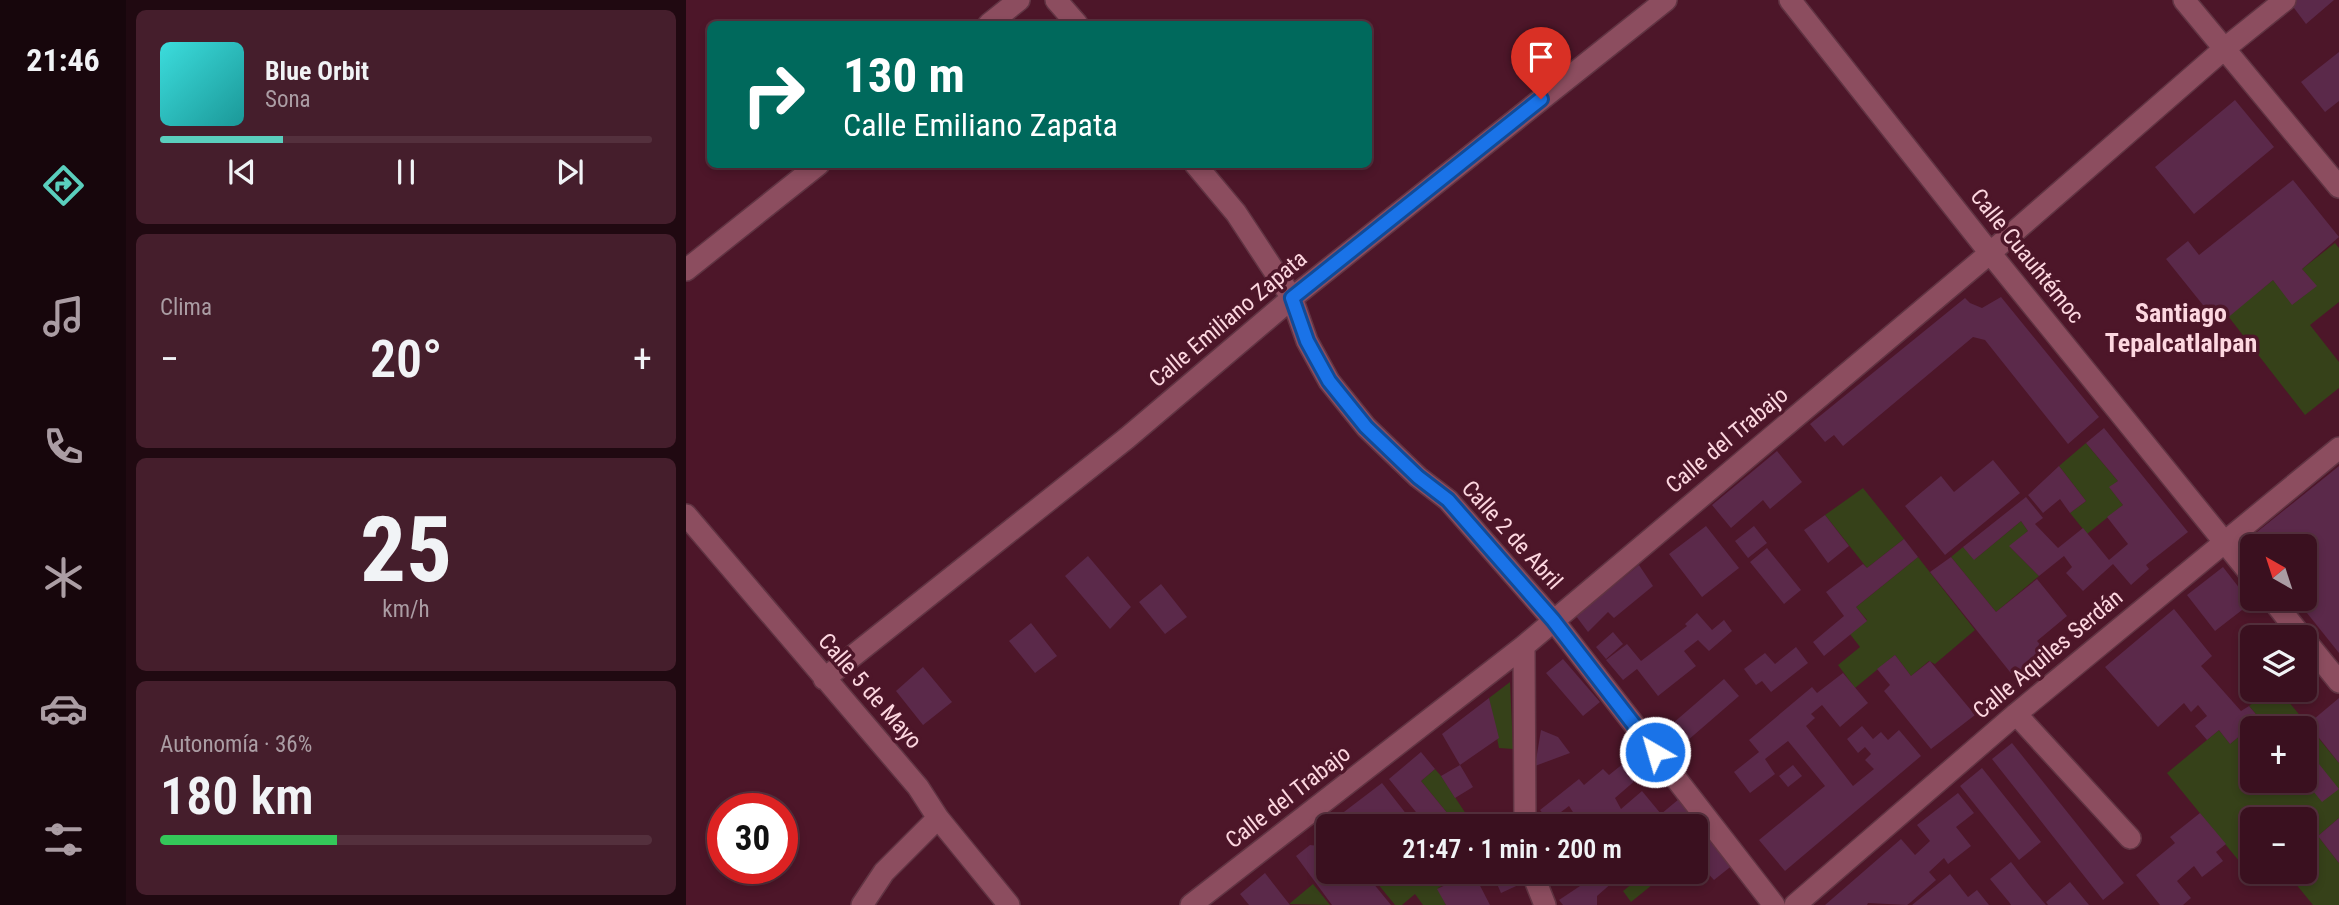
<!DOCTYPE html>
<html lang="es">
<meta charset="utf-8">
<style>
body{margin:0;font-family:"Roboto Condensed",sans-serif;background:#451e2c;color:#f1f3f6;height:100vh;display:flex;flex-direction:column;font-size:26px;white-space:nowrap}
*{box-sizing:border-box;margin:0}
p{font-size:23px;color:#ab9da4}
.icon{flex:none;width:38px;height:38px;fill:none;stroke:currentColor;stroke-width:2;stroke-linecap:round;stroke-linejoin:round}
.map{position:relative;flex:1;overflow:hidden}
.details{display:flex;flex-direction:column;gap:10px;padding:10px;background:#200911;width:560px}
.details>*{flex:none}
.guide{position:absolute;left:21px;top:21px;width:665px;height:147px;border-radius:10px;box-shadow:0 4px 10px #0003,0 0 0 2px #54303d;background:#00695c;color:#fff;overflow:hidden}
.needle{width:46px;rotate:321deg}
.tools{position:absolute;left:1554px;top:534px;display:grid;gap:14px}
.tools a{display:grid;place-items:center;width:77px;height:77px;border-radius:10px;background:#3a101f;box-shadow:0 4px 10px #0003,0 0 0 2px #54303d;font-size:35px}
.speed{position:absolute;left:21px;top:793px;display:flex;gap:14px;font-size:35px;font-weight:700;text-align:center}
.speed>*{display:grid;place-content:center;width:91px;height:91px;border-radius:50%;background:#3a101f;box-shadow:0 4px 10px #0003,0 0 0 2px #54303d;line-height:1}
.speed .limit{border:10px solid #d22;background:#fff;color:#111}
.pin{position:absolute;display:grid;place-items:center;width:60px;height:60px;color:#fff;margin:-72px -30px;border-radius:50% 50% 50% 0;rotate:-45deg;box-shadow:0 0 7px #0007}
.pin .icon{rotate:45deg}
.me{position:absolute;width:77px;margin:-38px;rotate:322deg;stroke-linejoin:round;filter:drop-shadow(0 0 5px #0008)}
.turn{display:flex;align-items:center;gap:24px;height:147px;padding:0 21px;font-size:32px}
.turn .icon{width:91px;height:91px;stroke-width:2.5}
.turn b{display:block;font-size:49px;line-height:60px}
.big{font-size:52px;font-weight:600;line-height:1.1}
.details .card{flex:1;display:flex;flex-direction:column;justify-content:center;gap:10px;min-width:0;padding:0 24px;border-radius:10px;background:#451e2c}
.details .dial{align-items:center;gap:0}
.dial b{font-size:91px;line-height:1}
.song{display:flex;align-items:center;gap:21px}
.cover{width:84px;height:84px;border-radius:10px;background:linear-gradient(135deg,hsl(180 70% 55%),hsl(180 70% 35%))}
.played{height:7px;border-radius:4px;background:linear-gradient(90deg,#5acebd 25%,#54303d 25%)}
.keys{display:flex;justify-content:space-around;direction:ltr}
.heat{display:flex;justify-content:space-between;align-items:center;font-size:38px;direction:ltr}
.charge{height:10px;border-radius:5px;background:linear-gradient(90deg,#34c759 36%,#54303d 0)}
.trip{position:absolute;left:630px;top:814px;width:392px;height:70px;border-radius:10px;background:#3a101f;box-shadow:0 4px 10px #0003,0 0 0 2px #54303d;font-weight:600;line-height:70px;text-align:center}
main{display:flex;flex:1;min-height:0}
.tabs{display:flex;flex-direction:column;width:126px;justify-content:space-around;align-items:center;background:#17060c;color:#ab9da4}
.tabs .icon{width:49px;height:49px}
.tabs .active{color:#5acebd}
.tabs b{font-size:32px;color:#f1f3f6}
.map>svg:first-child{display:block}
.green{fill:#364119;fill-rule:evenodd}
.building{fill:#5b294a}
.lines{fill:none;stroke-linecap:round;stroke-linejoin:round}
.minor-casing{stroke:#613443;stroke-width:24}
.minor{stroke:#8c4d5f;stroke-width:21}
.route-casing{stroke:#114b97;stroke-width:18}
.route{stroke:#1a73e8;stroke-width:12}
.labels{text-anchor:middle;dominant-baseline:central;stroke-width:7;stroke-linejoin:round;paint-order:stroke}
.street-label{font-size:23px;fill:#fdd7e0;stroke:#4d1629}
.quarter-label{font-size:26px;font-weight:bold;fill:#fdd7e0;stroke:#4d1629}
</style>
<main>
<nav class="tabs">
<b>21:46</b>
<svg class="icon active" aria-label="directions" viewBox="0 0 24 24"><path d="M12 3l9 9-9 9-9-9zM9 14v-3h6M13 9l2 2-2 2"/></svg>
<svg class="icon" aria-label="music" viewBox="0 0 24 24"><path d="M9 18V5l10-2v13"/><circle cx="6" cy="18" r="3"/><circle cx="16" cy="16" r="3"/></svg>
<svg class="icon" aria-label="phone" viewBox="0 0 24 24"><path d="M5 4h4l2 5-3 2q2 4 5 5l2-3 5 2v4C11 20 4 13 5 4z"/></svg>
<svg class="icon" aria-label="climate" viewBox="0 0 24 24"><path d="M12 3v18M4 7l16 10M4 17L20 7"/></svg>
<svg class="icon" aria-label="car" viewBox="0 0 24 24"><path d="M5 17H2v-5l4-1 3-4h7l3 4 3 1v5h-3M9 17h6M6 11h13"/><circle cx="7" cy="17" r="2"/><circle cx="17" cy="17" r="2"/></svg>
<svg class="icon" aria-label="filters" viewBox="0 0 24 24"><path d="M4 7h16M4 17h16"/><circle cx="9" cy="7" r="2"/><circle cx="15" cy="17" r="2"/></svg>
</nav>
<section class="details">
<div class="card">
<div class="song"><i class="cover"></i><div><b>Blue Orbit</b><p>Sona</p></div></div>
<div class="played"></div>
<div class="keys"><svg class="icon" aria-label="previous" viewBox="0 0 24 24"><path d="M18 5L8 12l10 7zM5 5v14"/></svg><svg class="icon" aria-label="pause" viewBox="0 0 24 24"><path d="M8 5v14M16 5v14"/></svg><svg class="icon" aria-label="next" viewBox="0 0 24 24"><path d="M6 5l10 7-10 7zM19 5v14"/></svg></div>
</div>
<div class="card"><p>Clima</p>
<div class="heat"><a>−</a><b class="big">20°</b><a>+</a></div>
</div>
<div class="card dial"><b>25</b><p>km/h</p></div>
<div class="card"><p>Autonomía · 36%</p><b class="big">180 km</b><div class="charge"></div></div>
</section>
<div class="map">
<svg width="1653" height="905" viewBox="0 0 1653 905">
<rect width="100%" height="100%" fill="#4d1629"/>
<path class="green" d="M 1649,243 L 1653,248 L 1653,302 L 1624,325 L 1653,362 L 1653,388 L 1619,415 L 1542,316 L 1587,280 L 1607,304 L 1630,286 L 1616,269 Z
M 1400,443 L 1432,481 L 1424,488 L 1437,505 L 1401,534 L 1384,513 L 1400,501 L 1373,466 Z
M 1177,488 L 1218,539 L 1181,568 L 1139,515 Z
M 1335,521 L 1342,531 L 1324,547 L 1353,576 L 1310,612 L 1265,557 L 1277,547 L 1289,559 Z
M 1232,557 L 1289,630 L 1249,664 L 1243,661 L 1225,676 L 1209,655 L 1169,688 L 1152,665 L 1174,647 L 1164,634 L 1181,620 L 1170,607 Z
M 824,682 L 827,749 L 813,748 L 803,698 Z
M 1582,690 L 1593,690 L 1653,763 L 1653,818 L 1632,836 L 1653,863 L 1653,905 L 1627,905 L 1600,872 L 1619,872 L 1619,819 L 1566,819 L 1566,872 L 1585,872 L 1571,883 L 1481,773 L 1533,730 L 1544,744 L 1574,719 L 1563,706 ZM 1566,728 L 1619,728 L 1619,780 L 1566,780 Z
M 749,769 L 755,776 L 788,826 L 747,826 L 762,814 L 735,781 Z
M 682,872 L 773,872 L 776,876 L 752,888 L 760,905 L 737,905 L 729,894 L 716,905 L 709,905 Z
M 947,872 L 982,872 L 945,902 L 937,891 L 952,879 Z
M 627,884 L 644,905 L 603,904 Z"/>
<path class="building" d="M 1610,0 L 1648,0 L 1620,24 L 1605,4 Z
M 1653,52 L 1653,101 L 1639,112 L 1615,82 Z
M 1549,100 L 1588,147 L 1508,214 L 1469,167 Z
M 1607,180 L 1653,237 L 1616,269 L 1631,286 L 1606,305 L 1587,280 L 1533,325 L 1480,259 L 1502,241 L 1513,255 Z
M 1315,297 L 1413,417 L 1382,444 L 1299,340 L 1287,337 L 1157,446 L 1148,435 L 1139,442 L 1124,424 L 1279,298 L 1284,303 L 1296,308 Z
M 1418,428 L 1502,532 L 1460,565 L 1463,569 L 1445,585 L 1427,564 L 1397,591 L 1380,573 L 1386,567 L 1378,556 L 1353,576 L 1323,546 L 1342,531 L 1335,521 L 1288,560 L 1277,547 L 1340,497 L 1357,518 L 1349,524 L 1372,548 L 1397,528 L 1423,560 L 1442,544 L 1421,517 L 1437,505 L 1423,487 L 1432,481 L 1400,443 Z
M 1091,451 L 1116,482 L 1084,509 L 1077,500 L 1045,528 L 1026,505 Z
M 1307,460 L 1334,493 L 1259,555 L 1219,506 L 1255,476 L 1268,492 Z
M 1373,466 L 1400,501 L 1384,513 L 1374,499 L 1357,513 L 1342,495 Z
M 1653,466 L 1653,653 L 1609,598 L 1619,598 L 1619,546 L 1566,546 L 1561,540 Z
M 1139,515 L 1163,546 L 1142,563 L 1118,530 Z
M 1020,526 L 1053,568 L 1016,597 L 983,554 Z
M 1068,526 L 1081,543 L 1062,558 L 1049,541 Z
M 1218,539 L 1232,557 L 1170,607 L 1181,621 L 1138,656 L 1127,642 L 1158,616 L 1140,592 L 1177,564 L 1181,568 Z
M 1081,548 L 1115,590 L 1098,604 L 1064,562 Z
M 402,556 L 445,607 L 424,629 L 379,576 Z
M 1265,557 L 1310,612 L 1351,579 L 1381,616 L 1351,641 L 1360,651 L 1328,677 L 1244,572 Z
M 953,565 L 967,586 L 928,618 L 922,612 L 902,632 L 890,616 Z
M 1537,567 L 1565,603 L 1529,631 L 1501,595 Z
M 475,584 L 501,617 L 479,634 L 453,602 Z
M 1488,609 L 1526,656 L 1515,666 L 1555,711 L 1563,706 L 1574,719 L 1544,744 L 1533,730 L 1521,740 L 1509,726 L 1521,716 L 1512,705 L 1505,712 L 1498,703 L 1472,727 L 1419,667 Z
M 1011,613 L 1026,630 L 1038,620 L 1046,631 L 1023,651 L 1012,640 L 998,651 L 1010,666 L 972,696 L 951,669 L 937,680 L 920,660 L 941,644 L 955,661 L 1001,626 L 999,624 Z
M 345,623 L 371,656 L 349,673 L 323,641 Z
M 927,632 L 937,644 L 920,659 L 910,647 Z
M 1110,647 L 1122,663 L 1085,692 L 1076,681 L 1070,685 L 1058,669 L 1079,653 L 1089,664 Z
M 1209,655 L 1225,676 L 1244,661 L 1289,715 L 1245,749 L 1198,691 L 1204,685 L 1191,669 Z
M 877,659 L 914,702 L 897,716 L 860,673 Z
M 237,667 L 266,702 L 237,725 L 210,691 Z
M 1157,673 L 1182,703 L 1154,727 L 1136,705 L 1125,714 L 1129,718 L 1120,726 L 1167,786 L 1188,769 L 1179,760 L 1185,754 L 1179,747 L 1172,753 L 1161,739 L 1176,726 L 1187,739 L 1195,732 L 1202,740 L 1213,730 L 1235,756 L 1099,871 L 1073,840 L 1139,786 L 1102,741 L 1079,759 L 1089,774 L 1064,793 L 1048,772 L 1073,752 L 1063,740 L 1126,687 L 1131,693 Z
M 1038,679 L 1053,696 L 1001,741 L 986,724 Z
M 803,698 L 813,738 L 774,765 L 756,734 Z
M 1653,698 L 1653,763 L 1622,724 Z
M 855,730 L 872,737 L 884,753 L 849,766 Z
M 1326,743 L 1438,883 L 1417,900 L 1306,759 Z
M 735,752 L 749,769 L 735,781 L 762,814 L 747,826 L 723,826 L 734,817 L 703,779 Z
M 1629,759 L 1653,789 L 1636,802 L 1619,781 L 1619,767 Z
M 938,763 L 951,779 L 929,798 L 935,809 L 956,791 L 975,814 L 993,799 L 1048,864 L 1028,880 L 1017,868 L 998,884 L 987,872 L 1010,872 L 1010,826 L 896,826 L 883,806 L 863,821 L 854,810 L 893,779 L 898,785 L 917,769 L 923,775 Z
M 774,765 L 787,787 L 769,798 L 755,776 Z
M 1107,765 L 1116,776 L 1102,787 L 1093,776 Z
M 1296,768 L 1355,842 L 1333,860 L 1274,786 Z
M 696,783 L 725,820 L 717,826 L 657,826 L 650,818 Z
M 1272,793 L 1288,813 L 1270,827 L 1285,846 L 1262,864 L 1258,858 L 1243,872 L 1250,880 L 1225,902 L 1221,905 L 1182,903 L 1181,905 L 1139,905 L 1215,839 L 1229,855 L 1244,841 L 1231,825 Z
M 1514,813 L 1540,844 L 1530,852 L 1537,861 L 1516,877 L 1508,866 L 1491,881 L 1505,898 L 1497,905 L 1474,905 L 1450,875 L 1489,843 L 1484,837 Z
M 1653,818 L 1653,863 L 1632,836 Z
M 642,839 L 642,872 L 678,872 L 705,905 L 646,905 L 610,856 L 624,845 L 633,846 Z
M 1325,862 L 1343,885 L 1360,905 L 1325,905 L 1323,902 L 1304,879 Z
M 787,872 L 804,905 L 760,905 L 751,889 Z
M 815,872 L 837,872 L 841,881 L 815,893 L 807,875 Z
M 915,872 L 944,872 L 950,876 L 927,882 L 911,896 L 911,905 L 877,905 L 873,900 Z
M 579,873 L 604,905 L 563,905 L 554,894 Z
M 1264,874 L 1282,897 L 1291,890 L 1303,905 L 1226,905 Z
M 1384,882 L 1403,905 L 1362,905 L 1360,902 Z"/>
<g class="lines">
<g class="minor-casing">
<path id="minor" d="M 370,0 L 391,24
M 1104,0 L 1304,253 L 1566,576
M 1498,0 L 1653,187
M 303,24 L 333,0
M 509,164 L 550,213 L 606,298 L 621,341 L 643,381 L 680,427 L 732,477 L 762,500 L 867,620 L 1088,905
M 0,270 L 133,164
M 0,515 L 232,787 L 252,818 L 323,905
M 1585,598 L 1616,637
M 1619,640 L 1653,682
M 838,646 L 839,826
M 138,679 L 441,438 L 606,298 L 980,0
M 1330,714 L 1444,838
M 846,872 L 859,905
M 176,905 L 198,872 L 252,818
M 505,905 L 838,646 L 1304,253 L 1538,49 L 1599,0
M 1109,905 L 1330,714 L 1653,448"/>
</g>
<use href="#minor" class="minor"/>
</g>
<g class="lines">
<g class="route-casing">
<path id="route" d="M 855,99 L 606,298 L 621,341 L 643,381 L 680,427 L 732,477 L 762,500 L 867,620 L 969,752"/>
</g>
<use href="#route" class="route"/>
</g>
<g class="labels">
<g class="street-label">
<text transform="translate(1341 256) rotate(51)">Calle Cuauhtémoc</text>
<text transform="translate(542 319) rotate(-40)">Calle Emiliano Zapata</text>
<text transform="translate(1041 440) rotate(-40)">Calle del Trabajo</text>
<text transform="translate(826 535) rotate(48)">Calle 2 de Abril</text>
<text transform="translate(1362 654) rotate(-40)">Calle Aquiles Serdán</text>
<text transform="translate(184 691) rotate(49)">Calle 5 de Mayo</text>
<text transform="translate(602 797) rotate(-38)">Calle del Trabajo</text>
</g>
<g class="quarter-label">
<text x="1495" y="313">Santiago<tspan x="1495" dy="30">Tepalcatlalpan</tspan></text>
</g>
</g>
</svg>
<div class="tools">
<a><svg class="needle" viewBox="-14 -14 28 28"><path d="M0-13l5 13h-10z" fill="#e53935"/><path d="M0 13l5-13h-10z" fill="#ab9da4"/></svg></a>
<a><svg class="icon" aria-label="layers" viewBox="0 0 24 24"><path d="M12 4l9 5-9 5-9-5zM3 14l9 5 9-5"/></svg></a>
<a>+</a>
<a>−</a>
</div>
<div class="speed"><div class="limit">30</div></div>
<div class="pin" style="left:855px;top:99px;background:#d93025"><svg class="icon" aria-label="arrive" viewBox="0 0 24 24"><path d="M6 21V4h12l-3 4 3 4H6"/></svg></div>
<svg class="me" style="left:969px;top:752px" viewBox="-20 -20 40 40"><circle r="17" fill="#1a73e8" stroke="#fff" stroke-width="3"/><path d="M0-11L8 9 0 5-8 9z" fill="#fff"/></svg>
<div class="trip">21:47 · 1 min · 200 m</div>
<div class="guide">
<div class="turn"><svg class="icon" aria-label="right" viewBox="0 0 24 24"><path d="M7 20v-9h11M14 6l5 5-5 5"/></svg><div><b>130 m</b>Calle Emiliano Zapata</div></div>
</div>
</div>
</main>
